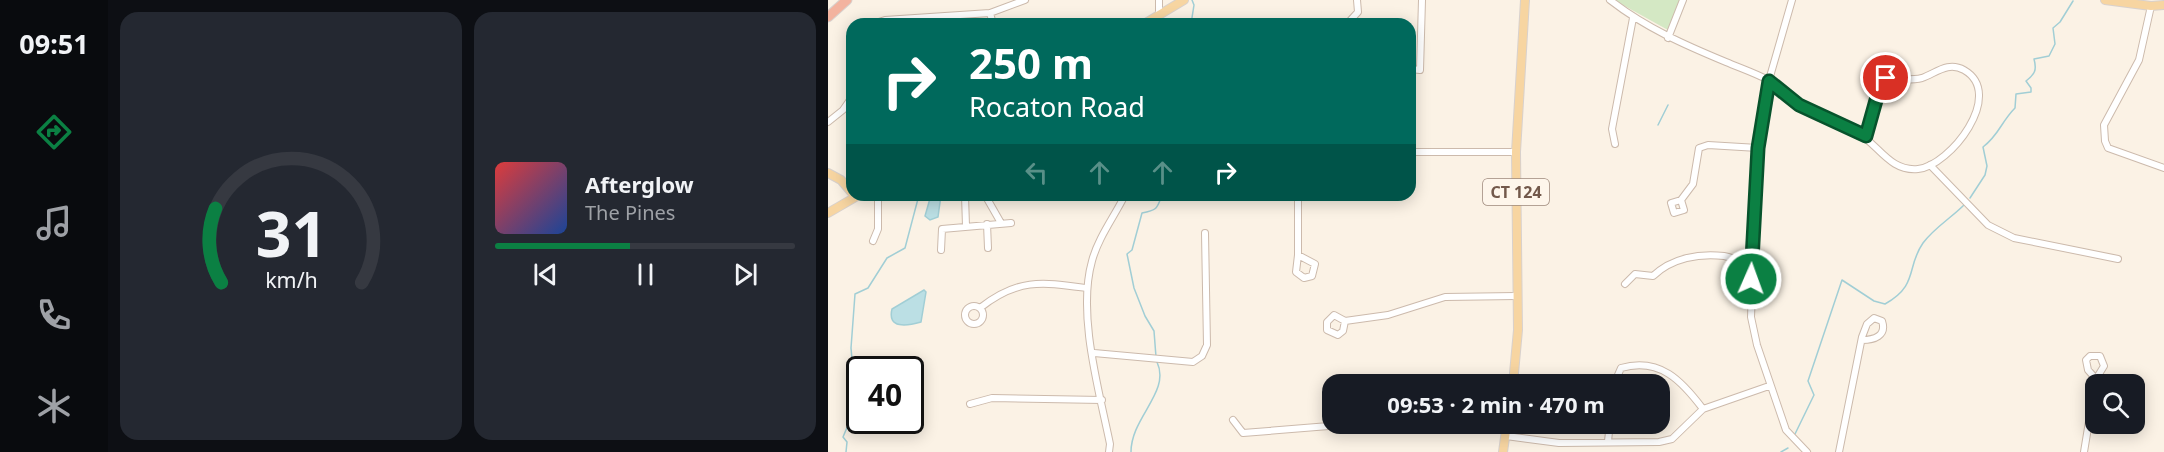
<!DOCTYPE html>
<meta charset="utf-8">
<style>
body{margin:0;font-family:"Noto Sans",sans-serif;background:#242831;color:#f1f3f6;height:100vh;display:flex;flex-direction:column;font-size:22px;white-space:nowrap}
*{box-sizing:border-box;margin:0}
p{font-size:20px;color:#9ea1a6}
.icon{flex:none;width:33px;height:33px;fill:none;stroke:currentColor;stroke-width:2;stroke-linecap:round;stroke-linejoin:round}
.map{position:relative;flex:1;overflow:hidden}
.sheet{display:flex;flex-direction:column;gap:12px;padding:12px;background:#0d0f14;width:720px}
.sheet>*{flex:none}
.guide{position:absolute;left:18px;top:18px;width:570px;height:183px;border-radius:18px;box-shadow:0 3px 15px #0003;background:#00695c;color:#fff;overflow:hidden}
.fabs{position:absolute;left:1257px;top:374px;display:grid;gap:12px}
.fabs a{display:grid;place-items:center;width:60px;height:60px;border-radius:12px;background:#171b24;box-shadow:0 3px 15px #0003;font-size:30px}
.speed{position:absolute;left:18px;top:356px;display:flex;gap:12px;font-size:30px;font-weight:700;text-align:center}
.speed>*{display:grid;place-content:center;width:78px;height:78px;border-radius:50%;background:#171b24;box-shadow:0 3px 15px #0003;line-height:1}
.speed .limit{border:3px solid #111;border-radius:9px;background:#fff;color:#111}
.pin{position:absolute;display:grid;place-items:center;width:51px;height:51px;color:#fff;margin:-26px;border:3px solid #fff;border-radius:50%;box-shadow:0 2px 6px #0007}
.me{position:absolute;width:66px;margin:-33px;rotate:2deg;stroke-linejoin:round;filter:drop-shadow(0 0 4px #0008)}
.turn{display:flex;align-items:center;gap:21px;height:126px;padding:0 24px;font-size:27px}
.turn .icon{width:78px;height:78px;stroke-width:2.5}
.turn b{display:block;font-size:42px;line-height:51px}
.lanes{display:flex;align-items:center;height:57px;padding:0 24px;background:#0003;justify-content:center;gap:30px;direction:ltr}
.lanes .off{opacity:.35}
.sheet .widget{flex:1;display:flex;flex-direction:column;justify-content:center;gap:9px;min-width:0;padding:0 21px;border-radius:18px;background:#242831}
.sheet .dial{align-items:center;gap:0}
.dial svg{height:156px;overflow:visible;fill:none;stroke:#363941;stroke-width:7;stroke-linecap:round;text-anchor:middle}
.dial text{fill:#f1f3f6;stroke:none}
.song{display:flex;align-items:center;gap:18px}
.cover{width:72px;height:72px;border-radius:9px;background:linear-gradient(135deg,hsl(0 70% 55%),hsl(220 70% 35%))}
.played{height:6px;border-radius:3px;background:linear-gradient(90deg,#0b8043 45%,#363941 45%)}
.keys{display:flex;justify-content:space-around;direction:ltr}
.sheet .tiles{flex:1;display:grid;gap:12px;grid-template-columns:repeat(2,1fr)}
.trip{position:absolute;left:494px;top:374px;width:348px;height:60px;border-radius:18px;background:#171b24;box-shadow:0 3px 15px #0003;font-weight:700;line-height:60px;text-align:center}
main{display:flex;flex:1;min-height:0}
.menu{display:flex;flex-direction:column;width:108px;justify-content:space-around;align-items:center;background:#090b0e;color:#9ea1a6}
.menu .icon{width:42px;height:42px}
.menu .on{color:#0b8043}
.menu b{font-size:27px;color:#f1f3f6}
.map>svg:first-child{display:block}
.green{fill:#d4e8c4}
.water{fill:#bbdfe4;stroke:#a1ced5;stroke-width:1.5}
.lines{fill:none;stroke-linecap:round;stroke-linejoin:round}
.stream{stroke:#a1ced5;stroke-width:1.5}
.minor-casing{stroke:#ccbaac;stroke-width:8}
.major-casing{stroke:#d8d1cd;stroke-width:10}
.highway-casing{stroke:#d8d1cd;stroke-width:11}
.minor{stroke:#fff;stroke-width:6}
.major{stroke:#f7d5a1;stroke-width:8}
.highway{stroke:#f3b39f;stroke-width:9}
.route-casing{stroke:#07532c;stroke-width:15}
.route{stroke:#0b8043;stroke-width:10}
.labels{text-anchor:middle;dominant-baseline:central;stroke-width:4.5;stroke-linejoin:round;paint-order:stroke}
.shield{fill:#fef6eb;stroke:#9d887b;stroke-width:1.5}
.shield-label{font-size:16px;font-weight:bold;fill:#73594b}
</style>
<main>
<nav class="menu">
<b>09:51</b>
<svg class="icon on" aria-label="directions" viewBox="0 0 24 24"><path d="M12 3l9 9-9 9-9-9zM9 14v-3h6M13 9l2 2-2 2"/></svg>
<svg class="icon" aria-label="music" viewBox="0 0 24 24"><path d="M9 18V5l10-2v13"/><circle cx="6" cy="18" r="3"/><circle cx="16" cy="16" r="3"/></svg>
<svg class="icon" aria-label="phone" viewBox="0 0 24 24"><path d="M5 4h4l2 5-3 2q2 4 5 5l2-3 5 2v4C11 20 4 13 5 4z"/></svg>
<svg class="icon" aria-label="climate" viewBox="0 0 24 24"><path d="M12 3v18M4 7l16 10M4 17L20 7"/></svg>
</nav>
<section class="sheet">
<div class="tiles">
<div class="widget dial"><svg viewBox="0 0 100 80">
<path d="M14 69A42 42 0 1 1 86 69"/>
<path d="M14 69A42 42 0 0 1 11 31" stroke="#0b8043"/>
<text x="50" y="56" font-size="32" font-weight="700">31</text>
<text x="50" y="72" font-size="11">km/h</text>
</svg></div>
<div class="widget">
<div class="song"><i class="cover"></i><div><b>Afterglow</b><p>The Pines</p></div></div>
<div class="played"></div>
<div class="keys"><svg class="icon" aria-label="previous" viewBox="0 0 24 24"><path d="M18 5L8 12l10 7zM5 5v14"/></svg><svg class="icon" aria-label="pause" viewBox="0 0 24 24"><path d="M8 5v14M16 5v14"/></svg><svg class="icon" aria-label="next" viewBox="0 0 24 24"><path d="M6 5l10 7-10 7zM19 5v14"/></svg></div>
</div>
</div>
</section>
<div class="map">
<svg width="1336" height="452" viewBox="0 0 1336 452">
<rect width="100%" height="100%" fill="#fbf2e5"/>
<path class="green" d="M 786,0 L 852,0 L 840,30 Z"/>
<path class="water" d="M 103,195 L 113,195 L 110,217 L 102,220 L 97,216 Z
M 96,290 L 98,292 L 93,322 C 79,326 59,329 64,309 Z"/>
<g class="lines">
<path class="stream" d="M 363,24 L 366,5 L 364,0
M 830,125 L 840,105
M 1142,198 L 1157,175 L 1159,166 L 1155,147 C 1171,135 1173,122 1187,108 L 1188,94 L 1203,92 L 1203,88 L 1198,81 C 1207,74 1209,70 1206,59 L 1221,56 L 1227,44 L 1225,28 L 1232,22 L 1245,1
M 328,357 L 326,331 L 317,316 L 306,288 L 299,254 L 304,250 L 314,213 C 330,210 329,208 334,195
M 967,434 L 986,395 L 980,381 L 1014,280 L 1046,301 L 1057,304 C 1091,285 1078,267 1095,243 C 1106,228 1123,218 1136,205
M 18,452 L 19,442 L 15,437 L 29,404 L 21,386 L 25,371 L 23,348 L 27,294 L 40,288 L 59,258 L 77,248 L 91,195
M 303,452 C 303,417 343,392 329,362
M 953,452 L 960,448"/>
<g class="minor-casing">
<path id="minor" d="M 782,0 C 818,28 857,45 898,62 C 912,68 927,73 940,80 C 952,87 961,98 973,105 C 989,116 1008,123 1026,131 C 1049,141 1060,172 1090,169 C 1122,166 1178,94 1136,70 C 1120,61 1108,73 1094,78 C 1082,81 1070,79 1057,79 L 1052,86 L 1038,136
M 964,0 L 941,80 L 930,148 L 923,317 L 929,345 L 958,430 L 979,452
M 1323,6 L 1311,60 L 1276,125 L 1277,141 L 1280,148 L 1336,168
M 162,13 L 165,24
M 44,24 L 57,20 L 162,13 L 197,0
M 331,24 L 331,0
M 519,24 L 530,12 L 529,0
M 840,38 L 855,0
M 582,69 L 592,70 L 594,0
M 0,122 L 15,110 L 24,97
M 787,144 L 784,129 L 805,18
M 582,152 L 688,152
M 1102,165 L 1160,225 L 1186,238 L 1290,259
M 137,195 L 138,226
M 157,195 L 173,223
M 853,200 L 856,210 L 846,213 L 843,203 L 853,200 L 865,184 L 871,148 L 880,145 L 930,148
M 159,224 L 160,248
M 45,241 L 50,229 L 50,195
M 113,250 L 114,229 L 183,223
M 470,255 L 468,272 L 476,278 L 484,276 L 487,264 L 470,255 L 470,195
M 797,284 L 807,274 L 825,276 C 844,258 871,253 896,256 C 907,258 913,263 923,260
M137 315a9 9 0 1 1 18 0a9 9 0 1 1-18 0Z
M 152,308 C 190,278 214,282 258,288
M 517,321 L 515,331 L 510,335 L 499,330 L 499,322 L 506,315 L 517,321 L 560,315 L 617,297 L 688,296
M 266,353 L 365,362 L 374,356 L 379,345 L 377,233
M 786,384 L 793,368 C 832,357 854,381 875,409
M 142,404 L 164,398 L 274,400
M 405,420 L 415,433 L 538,423
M 678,436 L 731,443 L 831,442 L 844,439 L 875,409 L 941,386
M 780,441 L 782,423
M 281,452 L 282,444 C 271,390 249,314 264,261 C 270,238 286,217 297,195
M 1011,452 L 1034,337 L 1039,324 L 1046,318 L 1054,321 C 1059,336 1046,340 1034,340
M 1256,452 L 1268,379 L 1276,366 L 1272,356 L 1262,356 L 1258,360 L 1260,370 L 1268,379"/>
</g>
<g class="major-casing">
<path id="major" d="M 1277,0 L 1323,6 L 1336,5
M 316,24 L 356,0
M 0,173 L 13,180 L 24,193
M 0,213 L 31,195
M 685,384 L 690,330 L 688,152 L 697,0
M 675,452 L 679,423"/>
</g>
<g class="highway-casing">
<path id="highway" d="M 0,17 L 19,0"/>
</g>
<use href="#minor" class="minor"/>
<use href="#major" class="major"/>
<use href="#highway" class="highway"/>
</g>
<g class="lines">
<g class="route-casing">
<path id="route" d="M 923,279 L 930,148 L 941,81 L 971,105 L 1038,136 L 1052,86 L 1058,78"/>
</g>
<use href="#route" class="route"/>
</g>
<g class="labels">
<rect class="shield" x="655" y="179" width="66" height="26" rx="4.5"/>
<g class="shield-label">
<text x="688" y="192">CT 124</text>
</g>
</g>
</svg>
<div class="fabs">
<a><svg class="icon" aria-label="search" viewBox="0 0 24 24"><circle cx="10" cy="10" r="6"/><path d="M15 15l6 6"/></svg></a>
</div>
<div class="speed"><div class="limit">40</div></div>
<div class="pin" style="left:1058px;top:78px;background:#d93025"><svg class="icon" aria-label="arrive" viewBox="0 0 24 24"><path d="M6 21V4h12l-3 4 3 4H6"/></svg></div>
<svg class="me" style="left:923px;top:279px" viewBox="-20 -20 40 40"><circle r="17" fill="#0b8043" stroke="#fff" stroke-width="3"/><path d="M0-11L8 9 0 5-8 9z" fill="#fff"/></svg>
<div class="trip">09:53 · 2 min · 470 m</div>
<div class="guide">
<div class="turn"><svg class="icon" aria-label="right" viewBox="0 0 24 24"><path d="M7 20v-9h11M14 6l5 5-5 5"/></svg><div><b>250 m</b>Rocaton Road</div></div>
<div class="lanes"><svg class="icon off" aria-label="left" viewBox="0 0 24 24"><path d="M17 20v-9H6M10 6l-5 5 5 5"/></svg><svg class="icon off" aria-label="ahead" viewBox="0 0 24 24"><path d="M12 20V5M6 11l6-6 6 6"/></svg><svg class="icon off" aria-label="ahead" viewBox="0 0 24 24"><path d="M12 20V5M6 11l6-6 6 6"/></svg><svg class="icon" aria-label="right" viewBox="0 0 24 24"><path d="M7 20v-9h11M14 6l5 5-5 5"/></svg></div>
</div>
</div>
</main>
